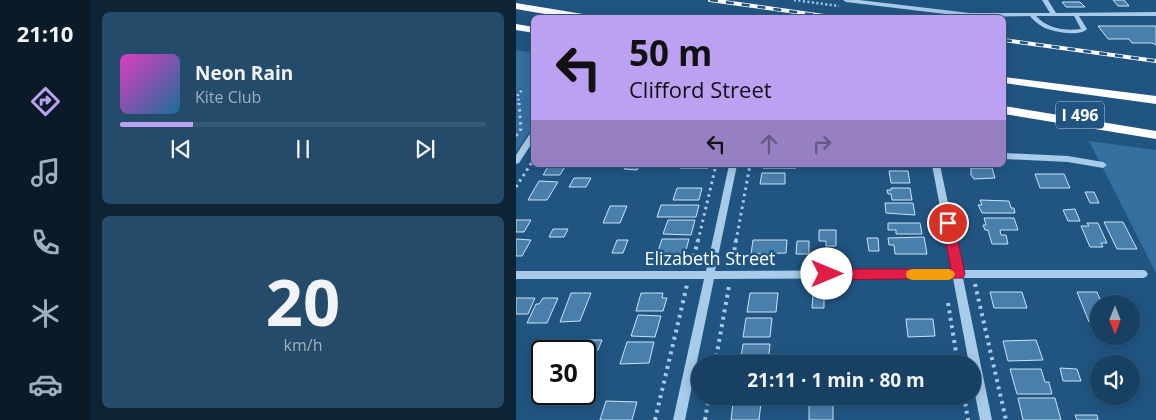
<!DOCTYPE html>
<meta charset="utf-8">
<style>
body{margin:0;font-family:"Open Sans",sans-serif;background:#254b6b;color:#f1f3f6;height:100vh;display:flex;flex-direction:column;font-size:19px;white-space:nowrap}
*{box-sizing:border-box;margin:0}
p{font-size:16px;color:#9fafbe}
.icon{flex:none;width:28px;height:28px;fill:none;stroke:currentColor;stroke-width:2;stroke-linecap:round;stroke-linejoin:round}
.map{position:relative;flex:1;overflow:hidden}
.drawer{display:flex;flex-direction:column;gap:12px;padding:12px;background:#0d2336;width:426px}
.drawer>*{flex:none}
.hud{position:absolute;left:15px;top:15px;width:475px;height:152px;border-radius:8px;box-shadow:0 2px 12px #0003,0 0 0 1px #365977;background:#bca0f2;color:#111;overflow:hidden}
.needle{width:32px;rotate:180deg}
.fabs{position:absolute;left:574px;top:295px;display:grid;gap:10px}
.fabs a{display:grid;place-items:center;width:50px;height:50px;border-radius:50%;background:#184062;box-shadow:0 2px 12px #0003,0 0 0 1px #365977;font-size:25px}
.speed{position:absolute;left:15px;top:340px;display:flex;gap:10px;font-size:25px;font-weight:700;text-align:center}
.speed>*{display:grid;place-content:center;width:65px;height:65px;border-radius:50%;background:#184062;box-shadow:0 2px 12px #0003,0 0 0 1px #365977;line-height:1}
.speed .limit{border:2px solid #111;border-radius:8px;background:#fff;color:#111}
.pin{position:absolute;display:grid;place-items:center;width:42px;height:42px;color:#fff;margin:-21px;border:2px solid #fff;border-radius:50%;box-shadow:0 1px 5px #0007}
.me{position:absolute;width:55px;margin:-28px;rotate:90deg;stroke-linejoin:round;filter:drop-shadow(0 0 4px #0008)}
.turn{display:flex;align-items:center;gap:18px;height:105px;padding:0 15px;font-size:22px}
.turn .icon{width:65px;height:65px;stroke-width:2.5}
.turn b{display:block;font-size:35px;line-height:42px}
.lanes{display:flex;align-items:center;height:48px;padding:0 15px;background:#0003;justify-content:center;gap:25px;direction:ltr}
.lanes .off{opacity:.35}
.drawer .tile{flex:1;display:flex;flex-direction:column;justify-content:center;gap:8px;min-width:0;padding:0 18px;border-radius:8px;background:#254b6b}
.drawer .dial{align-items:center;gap:0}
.dial b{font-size:65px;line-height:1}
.song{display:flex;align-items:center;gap:15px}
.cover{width:60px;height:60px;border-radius:8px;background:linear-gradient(135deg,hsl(310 70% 55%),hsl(200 70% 35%))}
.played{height:5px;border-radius:2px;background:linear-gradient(90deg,#bca0f2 20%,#365977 20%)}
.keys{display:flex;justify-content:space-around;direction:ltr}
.trip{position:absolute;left:175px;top:355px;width:290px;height:50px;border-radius:25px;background:#184062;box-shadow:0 2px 12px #0003,0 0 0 1px #365977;font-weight:700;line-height:50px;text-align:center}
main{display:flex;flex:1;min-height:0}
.dock{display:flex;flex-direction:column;width:90px;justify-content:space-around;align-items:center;background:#0a1a27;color:#9fafbe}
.dock .icon{width:35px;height:35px}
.dock .current{color:#bca0f2}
.dock b{font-size:22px;color:#f1f3f6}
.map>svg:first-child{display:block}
.green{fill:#346fa0}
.building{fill:#497fab;stroke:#cbe3f6}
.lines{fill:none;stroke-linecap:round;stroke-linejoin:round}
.path-far2{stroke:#a7cbe9;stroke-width:2.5;stroke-dasharray:2 2.5;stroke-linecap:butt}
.path-far1{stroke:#a7cbe9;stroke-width:3;stroke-dasharray:2.5 4;stroke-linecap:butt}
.path{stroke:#a7cbe9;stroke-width:4;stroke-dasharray:3 4.5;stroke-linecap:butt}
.minor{fill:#a7cbe9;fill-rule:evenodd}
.highway{fill:#fff;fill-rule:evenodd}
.rail-casing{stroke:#fff;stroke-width:4}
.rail{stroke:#205582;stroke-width:2.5;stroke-dasharray:8;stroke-linecap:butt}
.route{fill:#e11d48;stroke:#92132f}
.slow{fill:#f59e0b}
.labels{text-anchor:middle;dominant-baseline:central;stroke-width:5;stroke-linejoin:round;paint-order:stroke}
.shield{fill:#205582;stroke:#bcccda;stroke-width:1}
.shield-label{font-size:16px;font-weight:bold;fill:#fff}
.street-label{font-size:18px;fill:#fff;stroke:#205582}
</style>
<main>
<nav class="dock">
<b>21:10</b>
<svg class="icon current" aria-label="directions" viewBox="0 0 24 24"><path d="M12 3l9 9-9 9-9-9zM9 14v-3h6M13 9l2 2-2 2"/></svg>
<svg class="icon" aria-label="music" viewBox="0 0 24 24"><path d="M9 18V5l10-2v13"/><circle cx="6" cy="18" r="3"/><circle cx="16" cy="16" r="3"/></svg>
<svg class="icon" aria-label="phone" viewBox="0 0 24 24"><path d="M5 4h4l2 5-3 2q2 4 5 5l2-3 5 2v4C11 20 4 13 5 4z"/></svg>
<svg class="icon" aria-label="climate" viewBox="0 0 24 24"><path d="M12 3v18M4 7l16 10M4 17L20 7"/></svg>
<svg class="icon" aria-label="car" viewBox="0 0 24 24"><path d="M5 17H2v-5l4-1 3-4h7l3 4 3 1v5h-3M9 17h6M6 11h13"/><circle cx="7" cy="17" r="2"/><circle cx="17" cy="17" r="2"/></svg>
</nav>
<section class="drawer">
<div class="tile">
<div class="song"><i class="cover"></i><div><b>Neon Rain</b><p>Kite Club</p></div></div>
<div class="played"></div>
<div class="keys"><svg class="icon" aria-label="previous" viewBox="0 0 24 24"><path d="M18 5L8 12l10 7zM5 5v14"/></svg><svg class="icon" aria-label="pause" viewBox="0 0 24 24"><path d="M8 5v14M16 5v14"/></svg><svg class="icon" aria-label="next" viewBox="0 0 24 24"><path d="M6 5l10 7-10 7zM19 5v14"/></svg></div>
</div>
<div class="tile dial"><b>20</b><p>km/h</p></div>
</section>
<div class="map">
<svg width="640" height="420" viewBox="0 0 640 420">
<rect width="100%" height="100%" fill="#205582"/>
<path class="green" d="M 0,50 L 18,53 L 17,127 L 0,152 Z
M 573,141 L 640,150 L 640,273 Z"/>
<path class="building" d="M 597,0 L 608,0 L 613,6 L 602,6 Z
M 546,2 L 564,2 L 569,7 L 550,7 Z
M 582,26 L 640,26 L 640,45 L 636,43 L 616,43 L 613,39 L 592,39 Z
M 33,165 L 50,165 L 44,175 L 27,175 Z
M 110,165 L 124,165 L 121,170 L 108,169 Z
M 157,165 L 193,165 L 192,168 L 164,168 L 164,166 Z
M 247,165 L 281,165 L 280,168 L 247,168 Z
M 455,168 L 476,168 L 479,178 L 458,179 L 455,175 Z
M 373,171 L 392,171 L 394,183 L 375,183 Z
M 246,173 L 269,173 L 269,184 L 244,184 Z
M 519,174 L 548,174 L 554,188 L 524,188 Z
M 58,178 L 75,178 L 70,187 L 53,187 Z
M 23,181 L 42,182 L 31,200 L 12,200 Z
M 161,188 L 186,188 L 183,200 L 157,200 Z
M 375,188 L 394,188 L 396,200 L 376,200 L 375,194 L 372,194 L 371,190 L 375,190 Z
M 569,192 L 578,192 L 583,203 L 574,203 Z
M 464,200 L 493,201 L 495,208 L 498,208 L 499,213 L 466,213 L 462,205 L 466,205 Z
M 369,203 L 397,203 L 399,215 L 370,213 Z
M 145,205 L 183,205 L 180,217 L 141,217 Z
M 94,206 L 111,206 L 104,223 L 87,223 Z
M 559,209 L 564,221 L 552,221 L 547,210 Z
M 468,218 L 498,218 L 502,230 L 484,230 L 485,235 L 490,235 L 492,244 L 476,244 L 472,230 L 469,230 L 467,225 L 470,225 Z
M 0,220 L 15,220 L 8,232 L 0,232 Z
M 152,220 L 179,220 L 175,235 L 147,234 Z
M 588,222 L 607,222 L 621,249 L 601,249 Z
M 372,223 L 404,223 L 406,234 L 380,234 L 380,230 L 372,230 Z
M 571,223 L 582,223 L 591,243 L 585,243 L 587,247 L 574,247 L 565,226 L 573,226 Z
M 37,229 L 52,229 L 48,237 L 33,237 Z
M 303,230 L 320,230 L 320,246 L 310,246 L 310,241 L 303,241 Z
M 408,237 L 411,254 L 379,254 L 378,245 L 373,245 L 372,238 Z
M 351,238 L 362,238 L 363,251 L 353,251 Z
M 0,239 L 15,240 L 6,256 L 0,256 Z
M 146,239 L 173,239 L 169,254 L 141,254 Z
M 101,240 L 112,240 L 107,253 L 96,253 Z
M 237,240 L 271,240 L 270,253 L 235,254 Z
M 281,241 L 293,241 L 293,254 L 280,254 Z
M 474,292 L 506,292 L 511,308 L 478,308 Z
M 561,292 L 581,292 L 586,304 L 582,304 L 582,322 L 573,322 Z
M 55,293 L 75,293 L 64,321 L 44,322 Z
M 125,293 L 147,293 L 146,298 L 151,298 L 147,311 L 120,311 Z
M 234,293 L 262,293 L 260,312 L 231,312 Z
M 297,295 L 308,295 L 308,308 L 296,308 Z
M 0,298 L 19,298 L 12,314 L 0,314 Z
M 27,298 L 42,298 L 31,323 L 11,323 L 20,304 L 23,304 Z
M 122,315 L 145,316 L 139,337 L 115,336 Z
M 230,318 L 256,318 L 254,337 L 227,337 Z
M 390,319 L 417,319 L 419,336 L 392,337 Z
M 70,340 L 86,340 L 82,350 L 66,351 Z
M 520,340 L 527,360 L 492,361 L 487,341 Z
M 111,342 L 138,342 L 133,363 L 104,364 Z
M 227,344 L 254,344 L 252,364 L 224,364 Z
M 544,368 L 561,369 L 565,381 L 547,381 Z
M 494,369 L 525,369 L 529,382 L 533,382 L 536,394 L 501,394 Z
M 502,398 L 539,398 L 545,420 L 507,420 Z
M 293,399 L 317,399 L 317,420 L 293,420 Z
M 90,401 L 121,402 L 116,420 L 84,420 Z
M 217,403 L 245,403 L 243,420 L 215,420 Z
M 559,415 L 581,415 L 582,420 L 561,420 Z"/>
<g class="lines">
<path class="path-far2" d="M 278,0 L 323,6
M 3,105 L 2,95 L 6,90"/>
<path class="path-far1" d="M 0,136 L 5,129 L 3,103
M 0,187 L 18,159
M 182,241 L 200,165
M 220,241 L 234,165"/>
<path class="path" d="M 176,264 L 182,240
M 216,265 L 220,240
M 459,284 L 490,420
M 432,303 L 442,364
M 199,364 L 213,286
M 448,396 L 452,420
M 139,420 L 171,285
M 189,420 L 193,396"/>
<path class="minor" d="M 327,0 L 343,0 L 454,13 L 534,13 L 526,0 L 532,0 L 540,13 L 640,12 L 640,16 L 563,16 L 571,29 C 564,37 536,32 527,27 C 522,24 518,21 514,16 L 454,17 L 330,2 ZM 520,16 L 558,16 L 565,29 C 549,31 532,29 520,16 Z
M 15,132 L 18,132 L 18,140 L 3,163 L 0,164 L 0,155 Z
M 488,153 L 552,156 L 587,162 L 591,165 L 587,168 L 552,162 L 488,159 Z
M 213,165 L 221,165 L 199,271 L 436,270 L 416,165 L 424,165 L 446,270 L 627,270 L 630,271 L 632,274 L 630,277 L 627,278 L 447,278 L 476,420 L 464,420 L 456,379 L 456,364 L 453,364 L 437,278 L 198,279 L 169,420 L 157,420 L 188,279 L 0,279 L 0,271 L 190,271 Z"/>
<path class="highway" d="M 0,3 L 73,15 L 77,18 L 52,18 L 0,9 Z
M 0,24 L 18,27 L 18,33 L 0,30 Z
M 488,77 L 640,96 L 640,104 L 488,83 Z
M 488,106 L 640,131 L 640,139 L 488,114 Z"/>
<g class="rail-casing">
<path id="rail" d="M 194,0 L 322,18
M 488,40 L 640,61"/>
</g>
<use href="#rail" class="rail"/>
</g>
<path class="route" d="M 432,218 L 438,223 L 449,274 L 447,278 L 311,280 L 306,278 L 305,274 L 306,271 L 311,269 L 435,269 L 426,223 Z"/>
<path class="slow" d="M 396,269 L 433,269 L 437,271 L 439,274 L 437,278 L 433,280 L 396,280 L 391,278 L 390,274 L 391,271 Z"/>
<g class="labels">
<rect class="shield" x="540" y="101.5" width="48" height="27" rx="4"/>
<g class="shield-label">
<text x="564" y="115">I 496</text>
</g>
<g class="street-label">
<text x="194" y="258">Elizabeth Street</text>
</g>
</g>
</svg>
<div class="fabs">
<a><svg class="needle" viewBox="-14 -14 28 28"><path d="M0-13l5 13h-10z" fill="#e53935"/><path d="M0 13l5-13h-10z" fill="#9fafbe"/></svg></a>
<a><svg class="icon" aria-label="sound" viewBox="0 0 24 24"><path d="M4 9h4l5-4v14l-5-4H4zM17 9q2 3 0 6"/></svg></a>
</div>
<div class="speed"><div class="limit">30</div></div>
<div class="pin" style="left:432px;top:223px;background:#d93025"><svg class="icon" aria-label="arrive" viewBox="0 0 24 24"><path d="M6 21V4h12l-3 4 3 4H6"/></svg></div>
<svg class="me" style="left:311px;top:274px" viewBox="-20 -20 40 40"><circle r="19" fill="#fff"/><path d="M0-13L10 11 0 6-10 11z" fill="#e11d48"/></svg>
<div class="trip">21:11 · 1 min · 80 m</div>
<div class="hud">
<div class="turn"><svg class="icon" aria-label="left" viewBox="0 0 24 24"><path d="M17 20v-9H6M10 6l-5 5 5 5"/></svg><div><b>50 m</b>Clifford Street</div></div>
<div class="lanes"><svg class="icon" aria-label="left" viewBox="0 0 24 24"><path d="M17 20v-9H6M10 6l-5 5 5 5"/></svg><svg class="icon off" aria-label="ahead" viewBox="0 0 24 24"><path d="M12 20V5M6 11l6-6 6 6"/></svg><svg class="icon off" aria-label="right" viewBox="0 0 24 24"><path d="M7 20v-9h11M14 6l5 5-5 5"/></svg></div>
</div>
</div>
</main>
